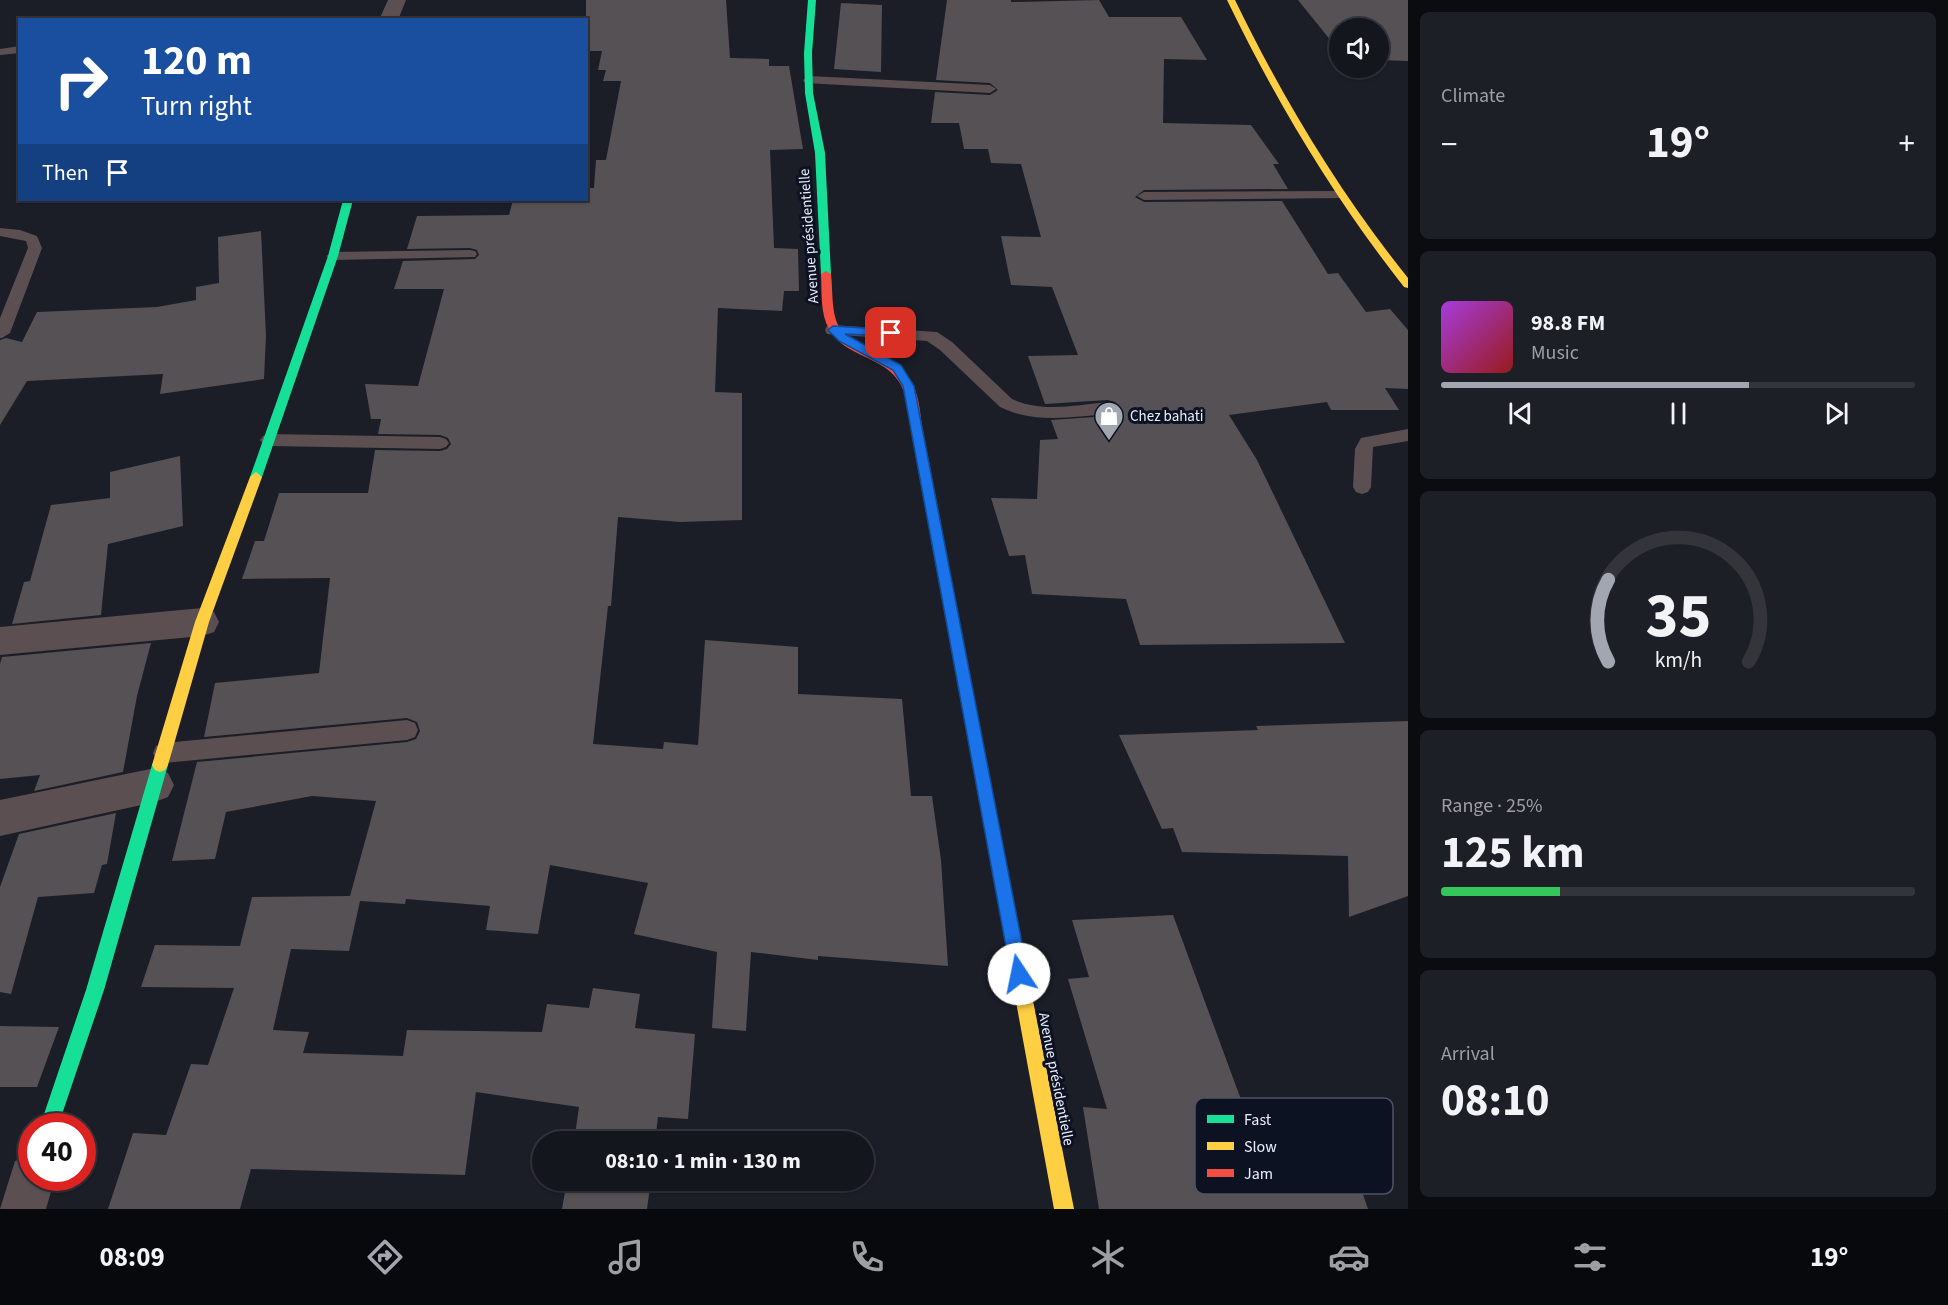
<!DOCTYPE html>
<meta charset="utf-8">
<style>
body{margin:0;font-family:"Source Sans 3",sans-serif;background:#1d1f26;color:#f1f3f6;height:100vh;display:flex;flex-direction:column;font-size:22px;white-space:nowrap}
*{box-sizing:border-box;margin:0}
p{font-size:20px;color:#9d9fa4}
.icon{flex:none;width:33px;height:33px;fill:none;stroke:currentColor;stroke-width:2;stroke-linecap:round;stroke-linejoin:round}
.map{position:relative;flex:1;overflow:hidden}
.sheet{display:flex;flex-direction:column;gap:12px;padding:12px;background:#0b0c10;width:540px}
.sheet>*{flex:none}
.top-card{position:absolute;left:18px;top:18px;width:570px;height:183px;border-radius:0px;box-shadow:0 2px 4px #0004,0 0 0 2px #33353b;background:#1a4fa0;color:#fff;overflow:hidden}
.controls{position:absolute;left:1329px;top:18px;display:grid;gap:12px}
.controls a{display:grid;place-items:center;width:60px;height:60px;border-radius:50%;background:#14161d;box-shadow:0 2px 4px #0004,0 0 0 2px #33353b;font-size:30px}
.speed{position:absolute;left:18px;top:1113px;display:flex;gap:12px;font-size:30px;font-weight:700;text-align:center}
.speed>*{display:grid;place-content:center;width:78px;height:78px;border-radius:50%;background:#14161d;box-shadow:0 2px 4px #0004,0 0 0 2px #33353b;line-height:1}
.speed .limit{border:9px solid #d22;background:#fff;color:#111}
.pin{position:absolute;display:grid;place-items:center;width:51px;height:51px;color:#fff;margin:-26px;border-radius:12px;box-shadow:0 3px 9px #0006}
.me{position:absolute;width:66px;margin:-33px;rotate:349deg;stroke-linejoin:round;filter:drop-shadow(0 0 4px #0008)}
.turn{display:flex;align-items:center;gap:21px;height:126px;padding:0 24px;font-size:27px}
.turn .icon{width:78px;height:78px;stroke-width:2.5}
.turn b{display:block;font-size:42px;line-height:51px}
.then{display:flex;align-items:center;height:57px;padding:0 24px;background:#0003;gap:12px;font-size:22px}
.big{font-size:45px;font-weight:700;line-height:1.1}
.sheet .tile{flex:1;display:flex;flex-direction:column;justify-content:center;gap:9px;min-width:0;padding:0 21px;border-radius:9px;background:#1d1f26}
.sheet .dial{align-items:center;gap:0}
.dial svg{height:156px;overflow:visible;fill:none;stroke:#33353b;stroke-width:7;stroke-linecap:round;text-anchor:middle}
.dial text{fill:#f1f3f6;stroke:none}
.song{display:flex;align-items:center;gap:18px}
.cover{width:72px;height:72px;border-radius:9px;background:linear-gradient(135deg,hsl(280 70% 55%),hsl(0 70% 35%))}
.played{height:6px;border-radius:3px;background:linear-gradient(90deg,#a2a6b1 65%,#33353b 65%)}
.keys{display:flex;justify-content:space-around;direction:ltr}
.heat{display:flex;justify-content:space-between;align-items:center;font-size:33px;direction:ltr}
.charge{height:9px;border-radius:4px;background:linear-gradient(90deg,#34c759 25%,#33353b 0)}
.trip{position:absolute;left:532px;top:1131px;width:342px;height:60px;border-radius:30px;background:#14161d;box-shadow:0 2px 4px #0004,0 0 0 2px #33353b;font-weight:700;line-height:60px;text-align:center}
.menu{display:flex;height:96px;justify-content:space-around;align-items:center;background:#08090c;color:#9d9fa4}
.menu .icon{width:42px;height:42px}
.menu .selected{color:#a2a6b1}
.menu b{font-size:27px;color:#f1f3f6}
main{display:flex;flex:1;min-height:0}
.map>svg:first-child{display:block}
.building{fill:#555154}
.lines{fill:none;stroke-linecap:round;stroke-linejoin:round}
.lane{fill:#5b4f51;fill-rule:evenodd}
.street{fill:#5b4f51;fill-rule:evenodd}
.fast{fill:#16e098;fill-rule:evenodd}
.slow{fill:#ffcf43;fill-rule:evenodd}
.jam{fill:#f24e42;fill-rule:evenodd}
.route{fill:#1a73e8;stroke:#114b97;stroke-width:1.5}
.labels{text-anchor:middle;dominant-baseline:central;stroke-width:6;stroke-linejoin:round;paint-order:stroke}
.street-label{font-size:15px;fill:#eaeffc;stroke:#0d1223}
.poi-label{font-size:15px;fill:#eaeffc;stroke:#0d1223;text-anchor:start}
.key{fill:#0d1223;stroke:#4f5464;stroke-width:1.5}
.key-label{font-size:16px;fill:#eaeffc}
</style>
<main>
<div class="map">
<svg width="1408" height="1209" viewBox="0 0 1408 1209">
<rect width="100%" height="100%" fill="#1b1e27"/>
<path class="building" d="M 586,0 L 726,0 L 730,58 L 769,59 L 769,66 L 789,66 L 803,149 L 770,150 L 774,248 L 798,249 L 799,291 L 784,291 L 782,311 L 718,308 L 715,392 L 742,393 L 742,520 L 680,522 L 618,517 L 611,606 L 608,606 L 593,744 L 663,749 L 664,742 L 698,745 L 705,640 L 798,647 L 798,694 L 902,699 L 911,796 L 932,796 L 941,860 L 948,966 L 818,956 L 818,960 L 751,952 L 746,1031 L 712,1028 L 717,952 L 634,934 L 648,883 L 550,865 L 538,934 L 486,930 L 490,906 L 406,899 L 405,904 L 360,901 L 349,951 L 291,949 L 273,1030 L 309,1032 L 303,1053 L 403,1056 L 407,1030 L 542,1032 L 547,1004 L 589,1008 L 593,988 L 640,994 L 635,1028 L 695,1034 L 688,1119 L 658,1117 L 655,1142 L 574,1142 L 579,1107 L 476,1092 L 465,1175 L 251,1169 L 240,1209 L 108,1209 L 133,1133 L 166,1135 L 191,1064 L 208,1065 L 234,988 L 141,987 L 155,945 L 240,946 L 252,897 L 350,896 L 376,801 L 312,796 L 226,812 L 215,859 L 172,861 L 197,762 L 407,742 L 416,739 L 420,731 L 417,722 L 407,718 L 204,737 L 215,683 L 319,673 L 330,578 L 242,579 L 255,541 L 264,541 L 279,493 L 368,493 L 375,450 L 440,451 L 447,449 L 451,444 L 448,438 L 440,435 L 378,434 L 381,419 L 371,419 L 365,384 L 418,386 L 444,289 L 394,289 L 403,261 L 475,259 L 479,255 L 477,250 L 470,248 L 407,249 L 417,216 L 509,215 L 513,200 L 586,200 L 586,188 L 594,188 L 596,160 L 606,160 L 621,81 L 603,81 L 606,70 L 598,70 L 602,51 L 586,51 Z
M 947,0 L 1011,0 L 1011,2 L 1099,0 L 1109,17 L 1181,17 L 1207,60 L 1164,59 L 1163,123 L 1251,125 L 1279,164 L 1273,164 L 1288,189 L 1144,190 L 1135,197 L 1144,202 L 1282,201 L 1328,274 L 1338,273 L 1366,312 L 1390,309 L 1408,330 L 1408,389 L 1385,388 L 1399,410 L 1331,410 L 1327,402 L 1229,415 L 1257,460 L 1345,643 L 1140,645 L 1126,599 L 1032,594 L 1025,555 L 1009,556 L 991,498 L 1037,499 L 1040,440 L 1058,439 L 1051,420 L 1108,416 L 1116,413 L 1118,407 L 1115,402 L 1108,400 L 1045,404 L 1028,356 L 1078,355 L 1052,287 L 1011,285 L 1001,236 L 1041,237 L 1021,164 L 991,163 L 988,149 L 964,149 L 959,123 L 931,123 L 935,92 L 990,95 L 998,90 L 990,83 L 936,80 Z
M 1298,0 L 1408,0 L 1408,61 L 1378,60 L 1378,28 L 1340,28 L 1340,52 Z
M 841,3 L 882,5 L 881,72 L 834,69 Z
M 261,231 L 266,336 L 264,379 L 160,394 L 163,374 L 27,381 L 0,425 L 0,340 L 6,338 L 22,342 L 37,312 L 157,307 L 196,300 L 196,287 L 219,283 L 218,237 Z
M 180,456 L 183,526 L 108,544 L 101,615 L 12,624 L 24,582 L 30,581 L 51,505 L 110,498 L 110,472 Z
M 151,643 L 137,696 L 123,772 L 34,791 L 40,775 L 0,779 L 0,664 L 2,657 Z
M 1408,721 L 1408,896 L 1349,917 L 1348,856 L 1182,852 L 1173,828 L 1162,829 L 1119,735 L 1258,730 L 1256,726 Z
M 116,813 L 107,864 L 102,865 L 94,893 L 38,897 L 11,994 L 0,992 L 0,887 L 19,834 Z
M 1173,915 L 1243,1105 L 1325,1104 L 1345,1160 L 1351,1160 L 1368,1209 L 1099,1209 L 1083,1107 L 1107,1109 L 1068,979 L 1089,977 L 1072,920 Z
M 0,1026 L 59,1027 L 37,1087 L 0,1087 Z
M 567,1180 L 651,1180 L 647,1209 L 562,1209 Z"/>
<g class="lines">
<path class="lane" d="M 20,46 L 20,53 L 0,55 L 0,49 Z
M 809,76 L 990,85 L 996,89 L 990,93 L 805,83 L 803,80 Z
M 1339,191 L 1346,195 L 1344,198 L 1144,200 L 1137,196 L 1144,192 Z
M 0,228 L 20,230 L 37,236 L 42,248 L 10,333 L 2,338 L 0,338 L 0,318 L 28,248 L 26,241 L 0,236 Z
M 470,250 L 475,251 L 477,254 L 475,257 L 333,260 L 326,256 L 333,252 Z
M 833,325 L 937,332 L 952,342 L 1012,399 C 1041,413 1077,405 1108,402 L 1114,404 L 1116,408 L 1114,412 L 1108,414 C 1071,417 1035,424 1000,407 L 940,350 L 927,341 L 827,334 L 825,330 L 827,326 Z
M 1408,429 L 1408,441 L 1373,447 L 1371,487 L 1368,492 L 1362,494 L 1356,492 L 1353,487 L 1355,449 L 1361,438 Z
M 269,434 L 440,437 L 446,439 L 449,443 L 446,447 L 440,449 L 269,446 L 263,444 L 260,440 L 263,436 Z
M 407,720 L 415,723 L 418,730 L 415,737 L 407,740 L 164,763 L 156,760 L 153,753 L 156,746 L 164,743 Z"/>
<path class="street" d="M 388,0 L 406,0 L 398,20 L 379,20 Z
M 202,608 L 214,612 L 219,622 L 214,632 L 202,636 L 0,655 L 0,627 Z
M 155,768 L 168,773 L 174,785 L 168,797 L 155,802 L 0,836 L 0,800 Z
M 32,1155 L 32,1178 L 55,1178 L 46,1209 L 0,1209 L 15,1161 Z"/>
<path class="fast" d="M 808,0 L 816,0 L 812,53 L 813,93 L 825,153 L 831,274 L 826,277 L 821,274 L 815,153 L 805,93 L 804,53 Z
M 343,200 L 353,200 L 338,256 L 262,477 L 260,480 L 252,480 L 250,477 L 328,256 Z
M 917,427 L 923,431 L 1015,909 L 1013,915 L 1007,917 L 1001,915 L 999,909 L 911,431 Z
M 160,758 L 165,760 L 168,765 L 104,990 L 58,1126 L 40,1126 L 86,990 L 152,765 L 155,760 Z"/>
<path class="slow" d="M 1227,0 L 1235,0 C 1283,99 1339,192 1408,278 L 1408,288 L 1404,287 C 1334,198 1277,103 1227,0 Z
M 256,472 L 262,477 L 209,622 L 168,765 L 165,770 L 160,772 L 155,770 L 152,765 L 195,622 L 250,477 Z
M 1007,901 L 1013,903 L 1015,909 L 1074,1209 L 1054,1209 L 999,909 L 1001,903 Z"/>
<path class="jam" d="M 826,271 L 831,274 C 833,290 831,310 838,325 C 851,354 897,353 913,385 C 920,399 920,416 923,431 L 921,434 L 913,434 L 911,431 C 908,416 908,399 901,385 C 886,356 845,358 829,329 C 820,313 822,292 821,274 Z"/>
</g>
<path class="route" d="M 833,326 L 895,330 L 896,333 L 891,336 L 845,334 L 901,365 L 914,386 L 1028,974 L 1026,980 L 1019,982 L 1013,980 L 1011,974 L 903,386 L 893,370 L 839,341 L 828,330 Z"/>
<defs>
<g id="shop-pin" transform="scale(1.5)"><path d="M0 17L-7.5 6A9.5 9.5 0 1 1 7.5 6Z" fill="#a2a6b1" stroke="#0d1223"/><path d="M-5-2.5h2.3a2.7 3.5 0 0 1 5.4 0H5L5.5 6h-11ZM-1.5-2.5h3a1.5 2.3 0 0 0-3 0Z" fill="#fff"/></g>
</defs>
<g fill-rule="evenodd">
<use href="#shop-pin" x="1109" y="416"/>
</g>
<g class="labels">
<g class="street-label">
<text transform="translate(809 236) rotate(-94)">Avenue présidentielle</text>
<text transform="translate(1056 1079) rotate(79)">Avenue présidentielle</text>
</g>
<g class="poi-label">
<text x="1130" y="416">Chez bahati</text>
</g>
</g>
<rect x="1195" y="1098" width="198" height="96" rx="9" class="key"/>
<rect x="1207" y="1115" width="27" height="8" fill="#16e098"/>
<rect x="1207" y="1142" width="27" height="8" fill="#ffcf43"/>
<rect x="1207" y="1169" width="27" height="8" fill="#f24e42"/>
<g class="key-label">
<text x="1244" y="1125">Fast</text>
<text x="1244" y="1152">Slow</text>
<text x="1244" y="1179">Jam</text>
</g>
</svg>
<div class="controls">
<a><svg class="icon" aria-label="sound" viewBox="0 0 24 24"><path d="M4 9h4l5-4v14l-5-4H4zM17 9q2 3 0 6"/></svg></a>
</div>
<div class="speed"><div class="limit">40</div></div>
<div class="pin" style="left:891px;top:333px;background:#d93025"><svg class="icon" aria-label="arrive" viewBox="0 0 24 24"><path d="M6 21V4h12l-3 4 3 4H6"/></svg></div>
<svg class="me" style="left:1019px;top:974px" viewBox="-20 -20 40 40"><circle r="19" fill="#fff"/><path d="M0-13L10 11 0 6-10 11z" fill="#1a73e8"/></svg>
<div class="trip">08:10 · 1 min · 130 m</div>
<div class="top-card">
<div class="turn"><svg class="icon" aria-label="right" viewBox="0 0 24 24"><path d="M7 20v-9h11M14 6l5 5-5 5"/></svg><div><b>120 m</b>Turn right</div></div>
<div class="then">Then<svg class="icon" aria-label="arrive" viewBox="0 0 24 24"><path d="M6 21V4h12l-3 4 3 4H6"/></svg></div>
</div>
</div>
<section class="sheet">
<div class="tile"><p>Climate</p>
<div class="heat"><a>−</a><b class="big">19°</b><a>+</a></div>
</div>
<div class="tile">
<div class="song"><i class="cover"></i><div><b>98.8 FM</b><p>Music</p></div></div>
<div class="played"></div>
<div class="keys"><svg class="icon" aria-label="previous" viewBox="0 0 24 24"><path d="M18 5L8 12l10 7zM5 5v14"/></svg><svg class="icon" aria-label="pause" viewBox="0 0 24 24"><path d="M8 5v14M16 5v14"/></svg><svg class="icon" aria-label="next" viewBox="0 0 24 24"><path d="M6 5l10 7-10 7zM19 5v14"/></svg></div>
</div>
<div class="tile dial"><svg viewBox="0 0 100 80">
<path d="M14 69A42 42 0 1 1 86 69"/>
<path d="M14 69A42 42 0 0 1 14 27" stroke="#a2a6b1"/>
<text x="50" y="56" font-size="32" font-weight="700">35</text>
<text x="50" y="72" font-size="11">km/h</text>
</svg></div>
<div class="tile"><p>Range · 25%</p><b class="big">125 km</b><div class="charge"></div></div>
<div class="tile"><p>Arrival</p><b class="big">08:10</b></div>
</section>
</main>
<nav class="menu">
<b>08:09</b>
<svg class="icon selected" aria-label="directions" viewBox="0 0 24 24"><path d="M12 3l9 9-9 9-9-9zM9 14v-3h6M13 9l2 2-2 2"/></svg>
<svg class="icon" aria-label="music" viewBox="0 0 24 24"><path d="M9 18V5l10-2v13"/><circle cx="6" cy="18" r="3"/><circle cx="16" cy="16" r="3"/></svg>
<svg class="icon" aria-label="phone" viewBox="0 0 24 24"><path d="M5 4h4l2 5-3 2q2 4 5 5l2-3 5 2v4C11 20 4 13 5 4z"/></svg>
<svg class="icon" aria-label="climate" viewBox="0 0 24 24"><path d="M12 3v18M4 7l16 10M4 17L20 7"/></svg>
<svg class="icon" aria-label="car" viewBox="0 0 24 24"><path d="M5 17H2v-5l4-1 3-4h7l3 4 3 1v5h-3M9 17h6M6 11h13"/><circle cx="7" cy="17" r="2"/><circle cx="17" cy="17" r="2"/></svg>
<svg class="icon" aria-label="filters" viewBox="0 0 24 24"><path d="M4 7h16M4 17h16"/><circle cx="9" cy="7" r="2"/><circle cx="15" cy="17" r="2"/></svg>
<b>19°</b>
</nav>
